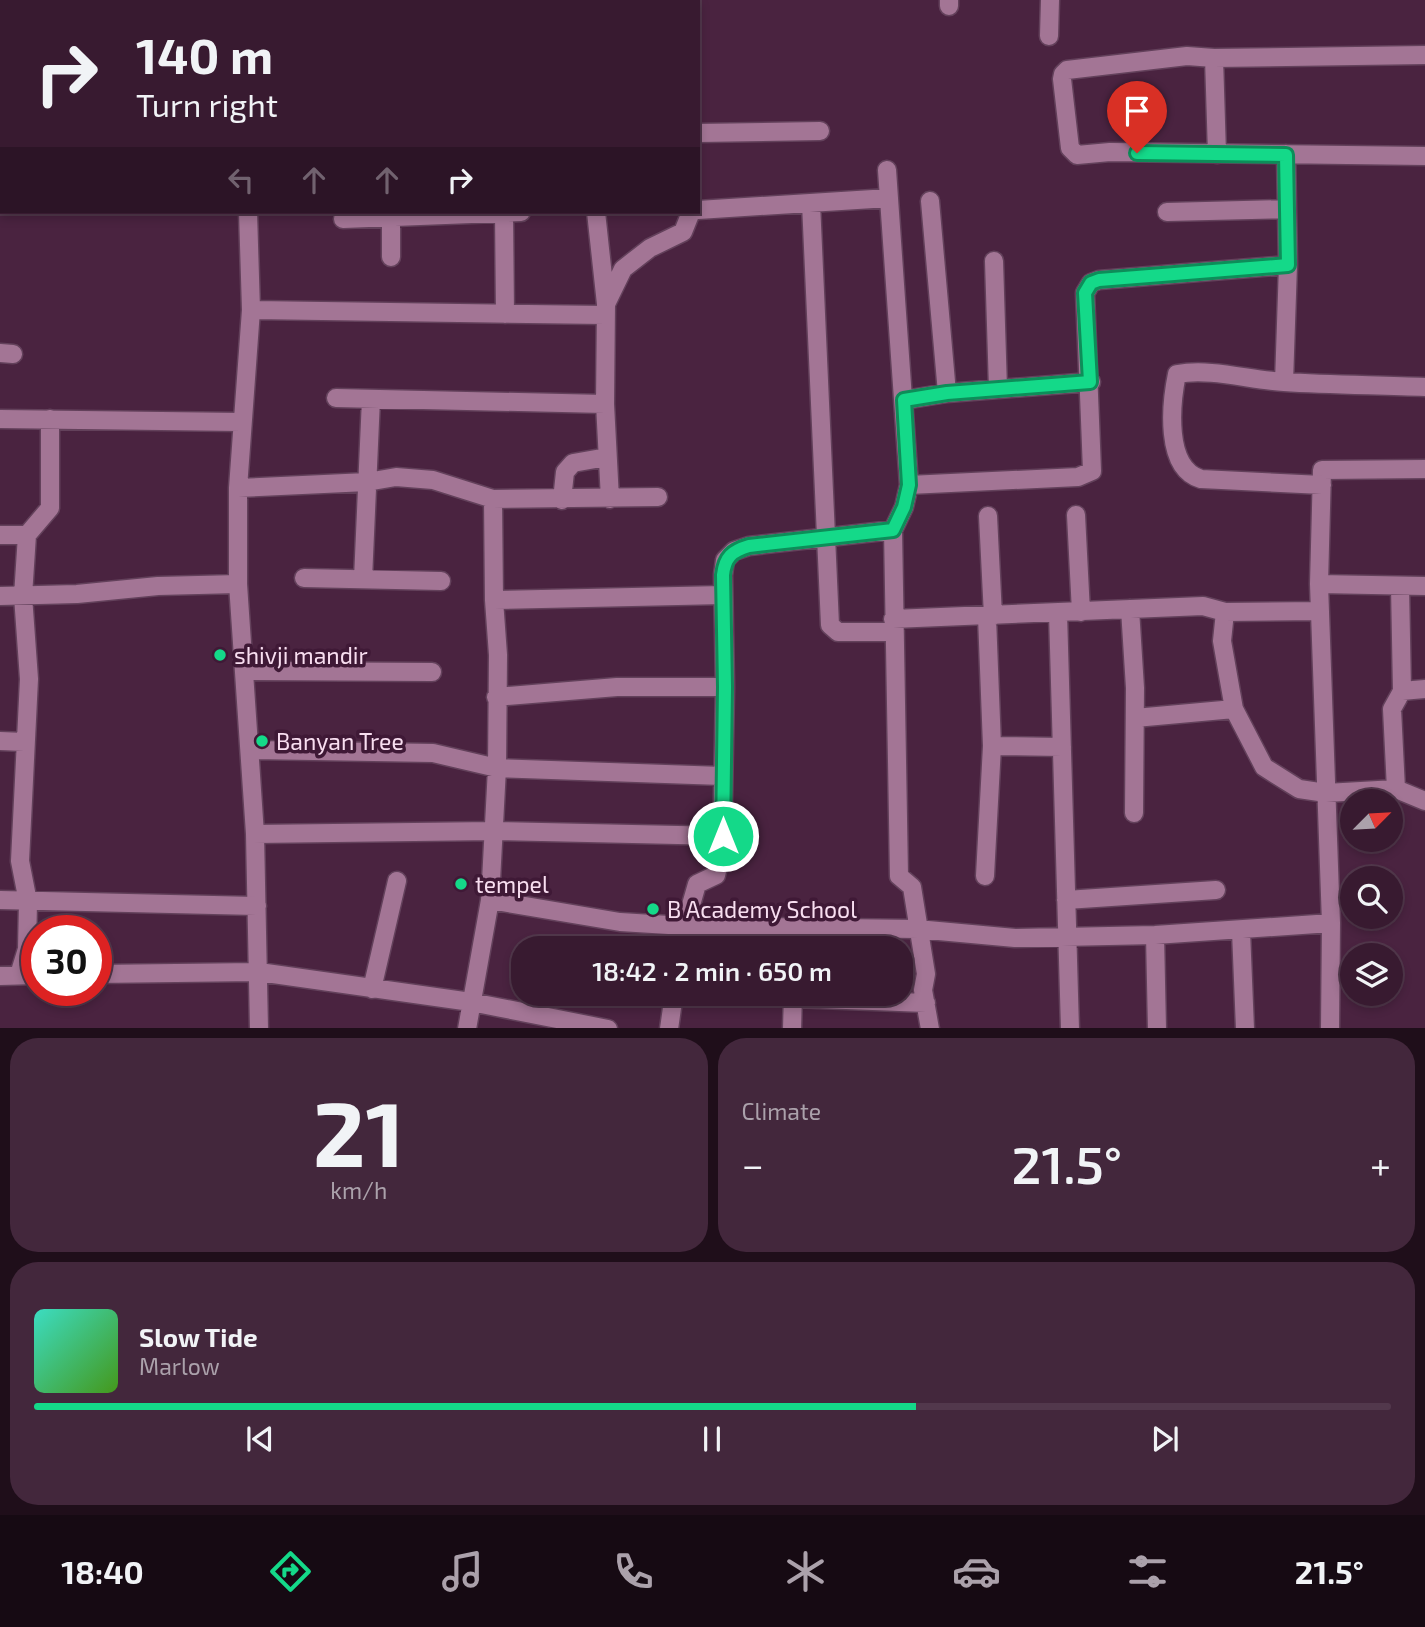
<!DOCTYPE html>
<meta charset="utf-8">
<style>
body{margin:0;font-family:"Exo 2",sans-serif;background:#43273c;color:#f1f3f6;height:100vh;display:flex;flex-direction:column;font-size:26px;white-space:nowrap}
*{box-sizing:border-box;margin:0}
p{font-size:23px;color:#aba1ab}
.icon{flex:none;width:38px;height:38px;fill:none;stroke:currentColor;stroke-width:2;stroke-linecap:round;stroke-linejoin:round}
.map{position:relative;height:1028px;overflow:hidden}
.sheet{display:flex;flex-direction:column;gap:10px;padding:10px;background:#1f0e1a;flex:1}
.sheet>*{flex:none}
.hud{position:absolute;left:0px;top:0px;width:700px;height:214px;box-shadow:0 4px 10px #0003,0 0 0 2px #52384c;background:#381a30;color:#f1f3f6;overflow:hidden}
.needle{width:46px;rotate:66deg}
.fabs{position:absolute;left:1340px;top:789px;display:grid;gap:14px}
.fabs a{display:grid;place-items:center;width:63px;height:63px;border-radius:50%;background:#381a30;box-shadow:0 4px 10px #0003,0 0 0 2px #52384c;font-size:35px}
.speed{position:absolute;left:21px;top:915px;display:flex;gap:14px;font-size:35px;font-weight:700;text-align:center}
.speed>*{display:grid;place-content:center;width:91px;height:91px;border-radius:50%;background:#381a30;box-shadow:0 4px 10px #0003,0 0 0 2px #52384c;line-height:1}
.speed .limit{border:10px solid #d22;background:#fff;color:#111}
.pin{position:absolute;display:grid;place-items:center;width:60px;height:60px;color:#fff;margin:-72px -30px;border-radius:50% 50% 50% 0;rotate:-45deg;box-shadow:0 0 7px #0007}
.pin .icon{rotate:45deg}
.me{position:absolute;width:77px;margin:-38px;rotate:0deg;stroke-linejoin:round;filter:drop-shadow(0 0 5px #0008)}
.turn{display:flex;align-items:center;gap:24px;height:147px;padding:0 21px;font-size:32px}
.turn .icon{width:91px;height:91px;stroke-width:2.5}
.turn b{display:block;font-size:49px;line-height:60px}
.lanes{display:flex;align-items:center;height:66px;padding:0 21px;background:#0003;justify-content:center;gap:35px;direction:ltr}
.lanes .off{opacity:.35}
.big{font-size:52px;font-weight:600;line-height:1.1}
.sheet .tile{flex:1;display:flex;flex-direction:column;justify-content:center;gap:10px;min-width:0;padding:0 24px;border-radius:28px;background:#43273c}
.sheet .dial{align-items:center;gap:0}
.dial b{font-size:91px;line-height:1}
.song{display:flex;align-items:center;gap:21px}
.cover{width:84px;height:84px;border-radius:10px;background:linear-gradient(135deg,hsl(170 70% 55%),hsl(100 70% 35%))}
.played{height:7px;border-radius:4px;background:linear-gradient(90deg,#14d989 65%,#52384c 65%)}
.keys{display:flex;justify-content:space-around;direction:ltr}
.heat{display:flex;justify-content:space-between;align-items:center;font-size:38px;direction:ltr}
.sheet .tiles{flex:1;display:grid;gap:10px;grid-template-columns:1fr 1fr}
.tile:last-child{grid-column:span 2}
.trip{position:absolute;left:511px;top:936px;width:402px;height:70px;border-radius:28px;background:#381a30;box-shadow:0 4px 10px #0003,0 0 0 2px #52384c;font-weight:600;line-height:70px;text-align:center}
.tabs{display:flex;height:112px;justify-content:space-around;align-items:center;background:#160a13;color:#aba1ab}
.tabs .icon{width:49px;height:49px}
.tabs .selected{color:#14d989}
.tabs b{font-size:32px;color:#f1f3f6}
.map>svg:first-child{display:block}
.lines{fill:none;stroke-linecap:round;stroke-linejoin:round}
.minor-casing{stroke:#63415b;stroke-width:21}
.minor{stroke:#a37595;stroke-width:18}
.route-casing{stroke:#0d8d59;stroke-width:18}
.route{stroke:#14d989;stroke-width:12}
.poi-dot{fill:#14d989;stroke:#3f1936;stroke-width:2.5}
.labels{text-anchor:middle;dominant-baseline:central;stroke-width:7;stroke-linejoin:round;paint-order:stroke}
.poi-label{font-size:23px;fill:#f8def0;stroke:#3f1936;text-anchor:start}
</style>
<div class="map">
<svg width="1425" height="1029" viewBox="0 0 1425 1029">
<rect width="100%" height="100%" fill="#4a2340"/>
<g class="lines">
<g class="minor-casing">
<path id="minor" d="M 49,0 L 49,2
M 143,0 L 143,2
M 479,0 L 479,2
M 686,0 L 686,2
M 249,2 L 249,0
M 391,2 L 391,0
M 949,6 L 949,0
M 1049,36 L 1050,0
M 1425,55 L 1214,58 L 1187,56 L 1067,70 L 1063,74 L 1062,79 L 1070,148 L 1077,155 L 1110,152 L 1425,156
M 1214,58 L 1217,154
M 0,128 L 2,128
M 698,133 L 820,131
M 887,170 L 909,485 L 904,507 L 893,530 L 899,876 L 912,887 L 926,974 L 923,990 L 930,1029
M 930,201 L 947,393
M 811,203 L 830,625 L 838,632 L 894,632
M 698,210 L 889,198
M 248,212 L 251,310 L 238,488 L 238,584 L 255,834 L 259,1029
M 504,212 L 505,314
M 596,212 L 606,304 L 605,404 L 610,499
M 1167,212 L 1287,209
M 343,219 L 521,212
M 391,257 L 391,212
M 994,261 L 998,389
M 606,304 L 623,269 L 650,248 L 683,232 L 691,212
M 251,310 L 605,315
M 0,353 L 13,354
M 1284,382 L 1288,265 L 1286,154
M 336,398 L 605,404
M 904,400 L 947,393 L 1091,382
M 0,419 L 241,422
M 909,485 L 1078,477 L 1092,471 L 1085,293 L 1091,283 L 1099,280 L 1288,265
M 1322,485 L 1201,479 C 1164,468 1171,403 1177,374 C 1212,368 1249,380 1284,382 C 1331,385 1378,385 1425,387
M 238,488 L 367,482 L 396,477 L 433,480 L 493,499 L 658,497
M 562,500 L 565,472 L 573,463 L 607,457
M 1076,515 L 1081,612
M 988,516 L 993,616
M 0,535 L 27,535
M 304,578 L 441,581
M 363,579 L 371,399
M 1319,584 L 1425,586
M 1400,586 L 1402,691
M 0,596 L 77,594 L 158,586 L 238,584
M 494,600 L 723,595
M 1130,609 L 1135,688 L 1134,813
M 1225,612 L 1222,641 L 1234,709 L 1264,767 L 1299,789 L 1326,793 L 1396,789 L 1425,801
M 1058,613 L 1070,1029
M 893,619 L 1203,606 L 1225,612 L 1320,611
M 244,671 L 432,672
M 496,697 L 617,687 L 725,687
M 1135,718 L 1234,709
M 0,741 L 24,742
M 992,746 L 1062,747
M 251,750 L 433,753 L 497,768 L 722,776
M 1396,789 L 1392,709 L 1402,691 L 1425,689
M 255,834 L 493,831 L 723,836
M 985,876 L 992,746 L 987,617
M 0,900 L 257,906
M 490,900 L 620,922 L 685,926 L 917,929 L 1015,938 L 1155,935 L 1331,923
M 1066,900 L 1216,890
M 1241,931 L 1245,1029
M 1155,935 L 1157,1029
M 681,948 L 685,926 L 697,884 L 716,875 L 722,851 L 725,687 L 723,575 L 725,560 L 734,551 L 749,546 L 893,530
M 794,948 L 795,926
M 96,974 L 259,972 L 471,1002 L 608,1029
M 19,975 L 27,949 L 28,902 L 20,861 L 29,679 L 23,596 L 27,535 L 50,508 L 50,419
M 0,976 L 37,975
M 372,989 L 397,881
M 793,998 L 926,1003
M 467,1029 L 490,900 L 497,768 L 498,655 L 494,600 L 493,499
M 669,1029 L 674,994
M 792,1029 L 793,994
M 1330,1029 L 1331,923 L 1319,584 L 1322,470 L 1425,469"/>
</g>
<use href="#minor" class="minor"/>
</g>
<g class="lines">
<g class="route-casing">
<path id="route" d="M 723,836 L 725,687 L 723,575 C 725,557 732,551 749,546 L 893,530 L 904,507 L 909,485 L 904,400 L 947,393 L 1090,382 L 1085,293 L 1091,283 L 1099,280 L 1288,265 L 1286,155 L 1137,153"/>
</g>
<use href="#route" class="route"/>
</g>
<g class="poi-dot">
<circle cx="220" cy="655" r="7"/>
<circle cx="262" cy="741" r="7"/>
<circle cx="461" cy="884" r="7"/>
<circle cx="653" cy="909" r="7"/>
</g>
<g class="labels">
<g class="poi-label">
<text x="234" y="655">shivji mandir</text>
<text x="276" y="741">Banyan Tree</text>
<text x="475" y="884">tempel</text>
<text x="667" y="909">B Academy School</text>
</g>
</g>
</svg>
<div class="fabs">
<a><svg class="needle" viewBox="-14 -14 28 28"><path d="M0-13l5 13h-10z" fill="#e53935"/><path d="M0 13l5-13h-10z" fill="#aba1ab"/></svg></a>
<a><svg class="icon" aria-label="search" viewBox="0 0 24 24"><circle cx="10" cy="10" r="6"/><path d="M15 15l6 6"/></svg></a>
<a><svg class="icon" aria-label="layers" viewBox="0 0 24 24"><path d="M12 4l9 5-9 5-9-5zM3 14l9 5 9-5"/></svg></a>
</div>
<div class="speed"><div class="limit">30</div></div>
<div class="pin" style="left:1137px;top:153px;background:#d93025"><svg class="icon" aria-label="arrive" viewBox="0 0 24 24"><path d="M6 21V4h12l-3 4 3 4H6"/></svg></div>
<svg class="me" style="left:723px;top:836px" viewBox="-20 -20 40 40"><circle r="17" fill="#14d989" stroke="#fff" stroke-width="3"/><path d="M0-11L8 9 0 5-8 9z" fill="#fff"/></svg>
<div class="trip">18:42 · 2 min · 650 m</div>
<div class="hud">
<div class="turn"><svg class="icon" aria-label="right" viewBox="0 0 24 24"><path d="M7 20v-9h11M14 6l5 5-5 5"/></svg><div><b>140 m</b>Turn right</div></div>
<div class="lanes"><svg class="icon off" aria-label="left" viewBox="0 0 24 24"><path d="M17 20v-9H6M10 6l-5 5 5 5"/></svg><svg class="icon off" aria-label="ahead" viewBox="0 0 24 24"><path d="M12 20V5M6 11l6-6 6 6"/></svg><svg class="icon off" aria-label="ahead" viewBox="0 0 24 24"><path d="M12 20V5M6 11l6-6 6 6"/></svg><svg class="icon" aria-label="right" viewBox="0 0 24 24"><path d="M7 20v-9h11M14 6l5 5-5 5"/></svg></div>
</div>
</div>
<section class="sheet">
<div class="tiles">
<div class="tile dial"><b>21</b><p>km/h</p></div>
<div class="tile"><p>Climate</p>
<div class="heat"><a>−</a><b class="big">21.5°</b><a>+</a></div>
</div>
<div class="tile">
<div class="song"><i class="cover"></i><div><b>Slow Tide</b><p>Marlow</p></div></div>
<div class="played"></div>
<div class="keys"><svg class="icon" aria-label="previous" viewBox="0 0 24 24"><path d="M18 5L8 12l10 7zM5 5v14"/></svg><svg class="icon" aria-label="pause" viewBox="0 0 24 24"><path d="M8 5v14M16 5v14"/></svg><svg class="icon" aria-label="next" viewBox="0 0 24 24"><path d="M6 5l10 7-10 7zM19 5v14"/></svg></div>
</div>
</div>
</section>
<nav class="tabs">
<b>18:40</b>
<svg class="icon selected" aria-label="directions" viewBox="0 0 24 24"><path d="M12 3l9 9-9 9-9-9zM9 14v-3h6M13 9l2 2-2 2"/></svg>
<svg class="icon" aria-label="music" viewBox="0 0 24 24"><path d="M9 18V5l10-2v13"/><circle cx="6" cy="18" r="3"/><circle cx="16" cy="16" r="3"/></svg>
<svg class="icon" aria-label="phone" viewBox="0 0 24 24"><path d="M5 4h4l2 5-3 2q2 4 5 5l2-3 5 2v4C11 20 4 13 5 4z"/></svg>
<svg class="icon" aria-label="climate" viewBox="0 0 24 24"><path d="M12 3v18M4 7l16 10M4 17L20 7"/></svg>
<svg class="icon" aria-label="car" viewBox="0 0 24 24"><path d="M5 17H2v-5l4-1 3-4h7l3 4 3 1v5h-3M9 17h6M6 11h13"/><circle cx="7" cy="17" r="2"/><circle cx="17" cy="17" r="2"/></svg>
<svg class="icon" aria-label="filters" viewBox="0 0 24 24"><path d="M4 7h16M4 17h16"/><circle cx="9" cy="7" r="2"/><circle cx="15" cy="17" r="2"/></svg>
<b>21.5°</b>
</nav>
